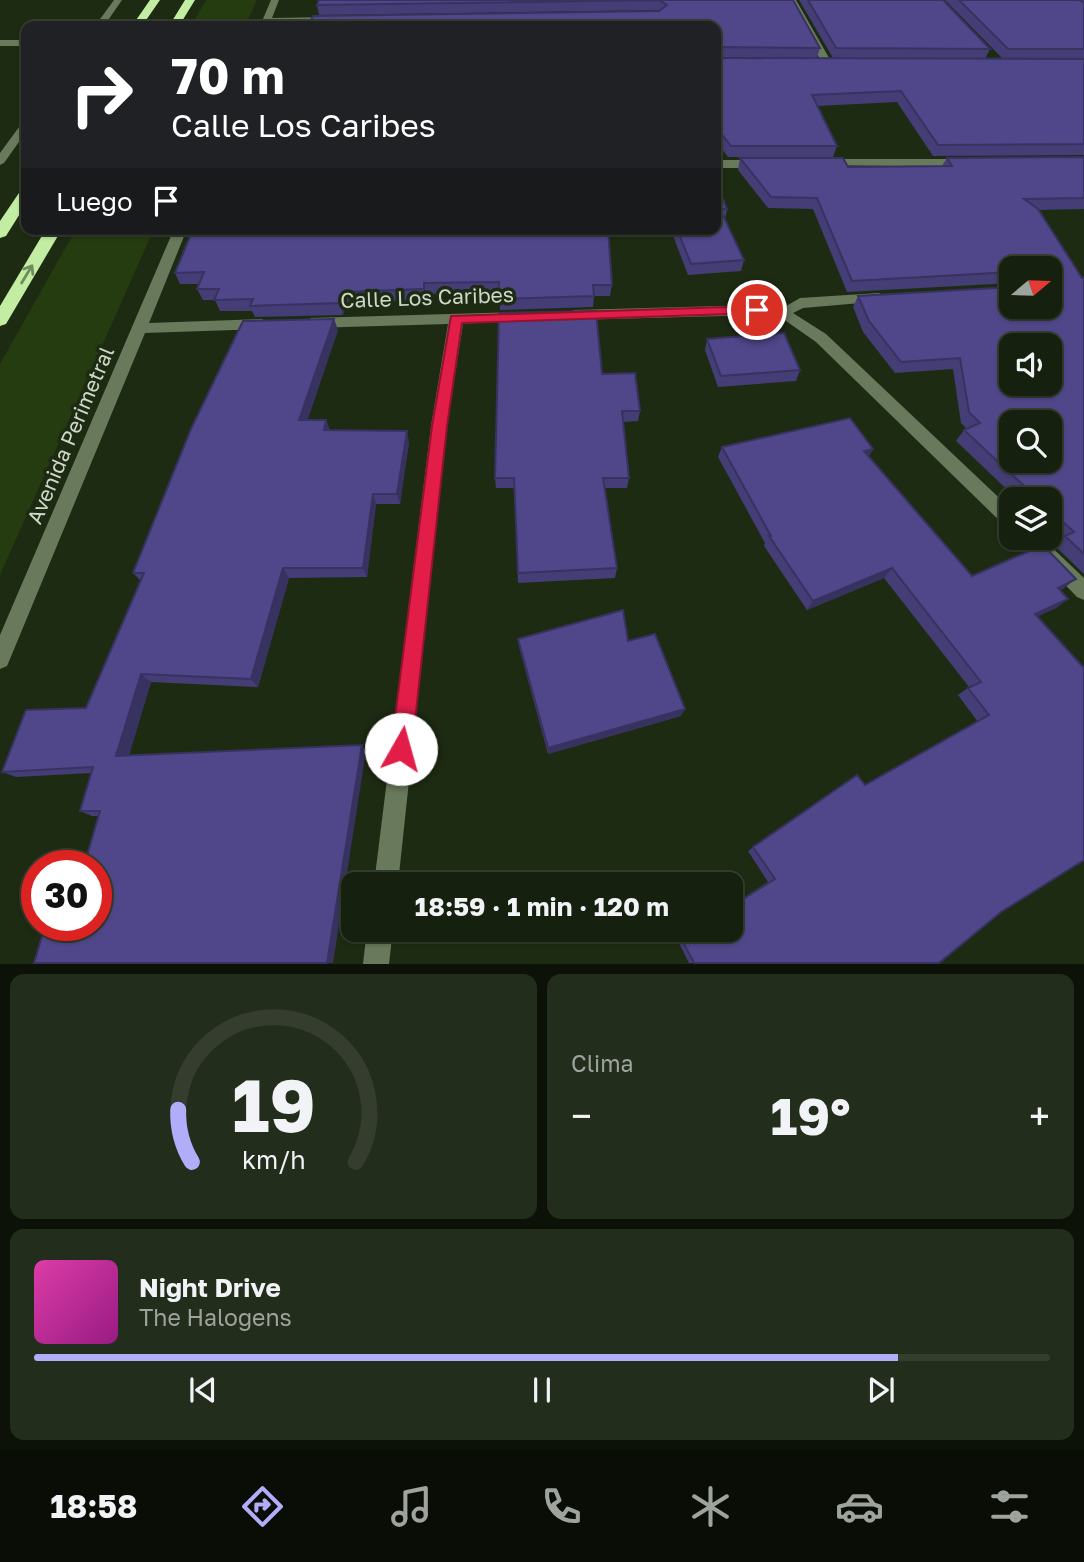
<!DOCTYPE html>
<html lang="es">
<meta charset="utf-8">
<style>
body{margin:0;font-family:"Golos Text",sans-serif;background:#232d1c;color:#f1f3f6;height:100vh;display:flex;flex-direction:column;font-size:26px;white-space:nowrap}
*{box-sizing:border-box;margin:0}
p{font-size:23px;color:#9ea39e}
.icon{flex:none;width:38px;height:38px;fill:none;stroke:currentColor;stroke-width:2;stroke-linecap:round;stroke-linejoin:round}
.map{position:relative;height:964px;overflow:hidden}
.panel{display:flex;flex-direction:column;gap:10px;padding:10px;background:#0c1208;flex:1}
.panel>*{flex:none}
.top-card{position:absolute;left:21px;top:21px;width:700px;height:214px;border-radius:14px;box-shadow:0 2px 5px #0004,0 0 0 2px #353e2e;background:#202124;color:#fff;overflow:hidden}
.needle{width:46px;rotate:71deg}
.tools{position:absolute;left:999px;top:256px;display:grid;gap:14px}
.tools a{display:grid;place-items:center;width:63px;height:63px;border-radius:14px;background:#16200e;box-shadow:0 2px 5px #0004,0 0 0 2px #353e2e;font-size:35px}
.speed{position:absolute;left:21px;top:850px;display:flex;gap:14px;font-size:35px;font-weight:700;text-align:center}
.speed>*{display:grid;place-content:center;width:91px;height:91px;border-radius:50%;background:#16200e;box-shadow:0 2px 5px #0004,0 0 0 2px #353e2e;line-height:1}
.speed .limit{border:10px solid #d22;background:#fff;color:#111}
.pin{position:absolute;display:grid;place-items:center;width:60px;height:60px;color:#fff;margin:-30px;border:4px solid #fff;border-radius:50%;box-shadow:0 2px 7px #0007}
.me{position:absolute;width:77px;margin:-38px;rotate:7deg;stroke-linejoin:round;filter:drop-shadow(0 0 5px #0008)}
.turn{display:flex;align-items:center;gap:24px;height:147px;padding:0 35px;font-size:32px}
.turn .icon{width:91px;height:91px;stroke-width:2.5}
.turn b{display:block;font-size:49px;line-height:60px}
.then{display:flex;align-items:center;height:66px;padding:0 35px;background:#0003;gap:14px;font-size:26px}
.big{font-size:52px;font-weight:700;line-height:1.1}
.panel .tile{flex:1;display:flex;flex-direction:column;justify-content:center;gap:10px;min-width:0;padding:0 24px;border-radius:14px;background:#232d1c}
.panel .dial{align-items:center;gap:0}
.dial svg{height:182px;overflow:visible;fill:none;stroke:#353e2e;stroke-width:7;stroke-linecap:round;text-anchor:middle}
.dial text{fill:#f1f3f6;stroke:none}
.song{display:flex;align-items:center;gap:21px}
.cover{width:84px;height:84px;border-radius:10px;background:linear-gradient(135deg,hsl(320 70% 55%),hsl(310 70% 35%))}
.played{height:7px;border-radius:4px;background:linear-gradient(90deg,#b2adf9 85%,#353e2e 85%)}
.keys{display:flex;justify-content:space-around;direction:ltr}
.heat{display:flex;justify-content:space-between;align-items:center;font-size:38px;direction:ltr}
.panel .tiles{flex:1;display:grid;gap:10px;grid-template-columns:1fr 1fr}
.tile:last-child{grid-column:span 2}
.trip{position:absolute;left:341px;top:872px;width:402px;height:70px;border-radius:14px;background:#16200e;box-shadow:0 2px 5px #0004,0 0 0 2px #353e2e;font-weight:700;line-height:70px;text-align:center}
.tabs{display:flex;height:112px;justify-content:space-around;align-items:center;background:#090d06;color:#9ea39e}
.tabs .icon{width:49px;height:49px}
.tabs .on{color:#b2adf9}
.tabs b{font-size:32px;color:#f1f3f6}
.map>svg:first-child{display:block}
.green{fill:#253b10}
.lines{fill:none;stroke-linecap:round;stroke-linejoin:round}
.minor{fill:#69795c;fill-rule:evenodd}
.highway{fill:#c4eda4;fill-rule:evenodd}
.wall{fill:#443d76;fill-rule:evenodd}
.shaded-wall{fill:#373260}
.building{fill:#4f4789;stroke:#373260;stroke-width:2;fill-rule:evenodd}
.oneway{stroke:#718c5c}
.route{fill:#e11d48;stroke:#92132f;stroke-width:2}
.labels{text-anchor:middle;dominant-baseline:central;stroke-width:7;stroke-linejoin:round;paint-order:stroke}
.street-label{font-size:21px;fill:#cfd8c9;stroke:#1e2b13}
</style>
<div class="map">
<svg width="1084" height="964" viewBox="0 0 1084 964">
<rect width="100%" height="100%" fill="#1e2b13"/>
<path class="green" d="M 206,0 L 257,0 L 245,26 L 191,26 Z
M 76,229 L 154,229 L 0,575 L 0,364 Z"/>
<g class="lines">
<path class="minor" d="M 114,0 L 122,0 L 104,26 L 95,26 Z
M 271,0 L 279,0 L 272,18 L 333,17 L 338,20 L 333,23 L 260,26 Z
M 788,0 L 796,0 L 832,63 L 831,65 L 822,63 Z
M 0,40 L 26,40 L 26,46 L 0,46 Z
M 26,122 L 26,132 L 4,163 L 0,165 L 0,153 L 22,123 Z
M 824,159 L 968,159 L 974,163 L 968,167 L 820,165 L 818,163 Z
M 716,160 L 761,160 L 767,164 L 761,168 L 716,168 Z
M 174,229 L 187,229 L 149,323 L 262,319 L 269,324 L 262,329 L 145,333 L 10,659 L 7,666 L 0,669 L 0,635 Z
M 879,293 L 886,298 L 884,301 L 803,308 L 793,313 L 826,334 L 1012,510 L 1012,530 L 1006,527 L 816,342 L 786,321 L 757,315 L 574,320 L 567,315 L 574,310 L 757,305 L 781,309 L 800,298 Z
M 521,312 L 528,317 L 526,320 L 463,324 L 447,426 L 398,884 L 374,884 L 431,426 L 448,324 L 311,328 L 304,323 L 311,318 Z
M 1019,537 L 1041,537 L 1084,578 L 1084,600 L 1077,597 Z
M 367,929 L 393,929 L 389,964 L 363,964 Z"/>
<path class="highway" d="M 150,0 L 160,0 L 142,26 L 132,26 Z
M 185,0 L 195,0 L 179,26 L 169,26 Z
M 26,189 L 26,204 L 6,236 L 0,238 L 0,221 L 21,190 Z
M 46,229 L 62,229 L 6,324 L 0,326 L 0,306 Z"/>
</g>
<path class="wall" d="M 319,0 L 793,0 L 820,48 L 817,58 L 833,58 L 799,0 L 943,0 L 990,49 L 985,59 L 1003,59 L 945,0 L 1084,0 L 1084,155 L 933,156 L 897,102 L 817,106 L 837,146 L 833,157 L 728,157 L 716,141 L 716,26 L 658,10 L 319,15 L 317,5 ZM 717,57 L 817,58 L 718,58 Z
M 1084,157 L 1084,209 L 1038,210 L 1082,278 L 1084,277 L 1084,574 L 1054,545 L 1060,539 L 1050,530 L 1050,499 L 1017,499 L 956,441 L 964,430 L 967,429 L 961,423 L 953,369 L 895,373 L 863,332 L 853,307 L 858,296 L 1012,306 L 1050,268 L 1012,268 L 1012,283 L 847,292 L 813,209 L 768,208 L 738,170 L 740,158 L 848,167 L 942,166 L 947,158 Z
M 716,183 L 727,209 L 725,220 L 744,260 L 741,271 L 688,275 L 672,233 L 608,234 L 612,285 L 610,296 L 594,296 L 593,307 L 500,310 L 499,293 L 426,294 L 426,300 L 347,303 L 343,315 L 255,317 L 252,311 L 220,311 L 215,300 L 203,300 L 197,289 L 199,284 L 180,284 L 175,273 L 225,234 L 227,229 L 716,229 Z
M 338,330 L 307,420 L 326,420 L 330,430 L 409,442 L 400,504 L 376,504 L 367,577 L 289,578 L 258,687 L 151,682 L 129,755 L 366,751 L 96,926 L 99,816 L 92,816 L 80,811 L 91,773 L 16,777 L 2,772 L 86,708 L 141,581 L 133,573 Z
M 707,339 L 800,370 L 796,381 L 718,387 L 705,350 Z
M 602,374 L 640,411 L 638,421 L 623,422 L 629,478 L 627,488 L 605,488 L 617,568 L 615,578 L 518,583 L 515,488 L 496,488 L 495,478 Z
M 722,447 L 873,449 L 869,456 L 972,576 L 1064,588 L 1060,590 L 1068,599 L 1056,608 L 1037,616 L 1001,912 L 939,963 L 689,963 L 677,939 L 693,929 L 732,929 L 732,905 L 768,882 L 748,851 L 857,775 L 865,785 L 978,722 L 958,695 L 969,687 L 884,578 L 807,610 L 764,546 L 765,543 L 718,457 Z
M 518,639 L 628,641 L 681,716 L 548,754 L 519,647 Z"/>
<path class="shaded-wall" d="M 424,283 L 426,294 L 426,300 L 424,289 Z
M 344,292 L 347,303 L 343,315 L 340,303 Z
M 334,319 L 338,330 L 304,431 L 299,420 Z
M 326,420 L 330,431 L 324,430 Z
M 407,431 L 409,442 L 400,504 L 397,494 Z
M 873,449 L 867,459 L 864,451 Z
M 373,494 L 376,504 L 367,577 L 363,568 Z
M 283,568 L 289,578 L 258,687 L 251,679 Z
M 892,568 L 884,578 L 807,610 L 813,601 Z
M 1076,579 L 1064,588 L 1047,597 L 1058,588 Z
M 1068,599 L 1056,608 L 1024,623 L 1035,614 Z
M 141,674 L 151,682 L 127,762 L 116,756 Z
M 685,709 L 681,716 L 548,754 L 548,748 Z
M 362,745 L 366,751 L 333,963 L 327,963 Z"/>
<path class="building" d="M 319,0 L 793,0 L 820,48 L 718,47 L 716,54 L 716,26 L 308,26 L 313,16 L 659,11 L 667,5 L 659,0 L 317,5 Z
M 808,0 L 943,0 L 990,49 L 836,48 Z
M 959,0 L 1079,0 L 1084,3 L 1084,49 L 1008,49 Z
M 716,56 L 718,58 L 1084,59 L 1084,144 L 938,145 L 901,91 L 812,95 L 837,146 L 731,146 L 716,127 Z
M 1084,157 L 1084,198 L 1024,199 L 1038,209 L 1082,278 L 1084,277 L 1084,554 L 1065,536 L 1074,532 L 1050,510 L 1050,499 L 1038,499 L 964,430 L 980,423 L 969,412 L 960,358 L 901,362 L 869,321 L 858,296 L 1012,287 L 1012,306 L 1050,306 L 1050,268 L 1012,268 L 1012,272 L 852,281 L 817,198 L 771,197 L 740,158 L 843,158 L 848,167 L 952,166 L 947,158 ZM 1012,345 L 1050,345 L 1050,383 L 1012,383 ZM 1012,422 L 1050,422 L 1050,460 L 1012,460 Z
M 716,183 L 727,209 L 720,209 L 744,260 L 691,264 L 677,229 L 716,229 Z
M 227,229 L 608,229 L 612,285 L 593,285 L 594,296 L 499,299 L 499,282 L 424,283 L 424,289 L 344,292 L 340,303 L 250,306 L 253,299 L 214,300 L 219,289 L 197,289 L 204,272 L 175,273 L 191,234 L 225,234 Z
M 596,311 L 602,374 L 635,373 L 640,411 L 622,411 L 629,478 L 603,478 L 617,568 L 518,573 L 514,478 L 495,478 L 499,313 Z
M 334,319 L 299,420 L 326,420 L 324,430 L 407,431 L 397,494 L 373,494 L 363,568 L 283,568 L 251,679 L 141,674 L 116,756 L 362,745 L 327,963 L 34,963 L 45,926 L 96,926 L 96,866 L 84,866 L 100,811 L 80,811 L 93,767 L 2,772 L 26,710 L 86,708 L 144,573 L 133,573 L 191,429 L 243,321 Z
M 784,333 L 800,370 L 721,376 L 707,339 Z
M 850,418 L 873,449 L 864,451 L 972,576 L 1043,545 L 1076,579 L 1058,588 L 1068,599 L 1035,614 L 1084,668 L 1084,860 L 1001,912 L 939,963 L 694,963 L 681,938 L 695,929 L 732,929 L 732,906 L 775,879 L 753,847 L 857,775 L 865,785 L 989,715 L 968,688 L 981,682 L 892,568 L 813,601 L 769,536 L 771,536 L 722,447 Z
M 623,610 L 628,641 L 655,634 L 685,709 L 548,748 L 518,639 Z"/>
<defs><path id="oneway-shaft" d="M-6 0H5M1.5-3L5.5 0L1.5 3" fill="none" stroke-width="1.6" stroke-linecap="round" stroke-linejoin="round" transform="scale(1.75)"/></defs>
<use class="oneway" href="#oneway-shaft" transform="translate(27 274) rotate(-59)"/>
<path class="route" d="M 757,306 L 761,307 L 761,313 L 462,323 L 447,426 L 412,749 L 409,756 L 401,759 L 394,756 L 391,749 L 432,426 L 451,316 Z"/>
<g class="labels">
<g class="street-label">
<text transform="translate(427 297) rotate(-2)">Calle Los Caribes</text>
<text transform="translate(70 435) rotate(-67)">Avenida Perimetral</text>
</g>
</g>
</svg>
<div class="tools">
<a><svg class="needle" viewBox="-14 -14 28 28"><path d="M0-13l5 13h-10z" fill="#e53935"/><path d="M0 13l5-13h-10z" fill="#9ea39e"/></svg></a>
<a><svg class="icon" aria-label="sound" viewBox="0 0 24 24"><path d="M4 9h4l5-4v14l-5-4H4zM17 9q2 3 0 6"/></svg></a>
<a><svg class="icon" aria-label="search" viewBox="0 0 24 24"><circle cx="10" cy="10" r="6"/><path d="M15 15l6 6"/></svg></a>
<a><svg class="icon" aria-label="layers" viewBox="0 0 24 24"><path d="M12 4l9 5-9 5-9-5zM3 14l9 5 9-5"/></svg></a>
</div>
<div class="speed"><div class="limit">30</div></div>
<div class="pin" style="left:757px;top:310px;background:#d93025"><svg class="icon" aria-label="arrive" viewBox="0 0 24 24"><path d="M6 21V4h12l-3 4 3 4H6"/></svg></div>
<svg class="me" style="left:401px;top:749px" viewBox="-20 -20 40 40"><circle r="19" fill="#fff"/><path d="M0-13L10 11 0 6-10 11z" fill="#e11d48"/></svg>
<div class="trip">18:59 · 1 min · 120 m</div>
<div class="top-card">
<div class="turn"><svg class="icon" aria-label="right" viewBox="0 0 24 24"><path d="M7 20v-9h11M14 6l5 5-5 5"/></svg><div><b>70 m</b>Calle Los Caribes</div></div>
<div class="then">Luego<svg class="icon" aria-label="arrive" viewBox="0 0 24 24"><path d="M6 21V4h12l-3 4 3 4H6"/></svg></div>
</div>
</div>
<section class="panel">
<div class="tiles">
<div class="tile dial"><svg viewBox="0 0 100 80">
<path d="M14 69A42 42 0 1 1 86 69"/>
<path d="M14 69A42 42 0 0 1 8 46" stroke="#b2adf9"/>
<text x="50" y="56" font-size="32" font-weight="700">19</text>
<text x="50" y="72" font-size="11">km/h</text>
</svg></div>
<div class="tile"><p>Clima</p>
<div class="heat"><a>−</a><b class="big">19°</b><a>+</a></div>
</div>
<div class="tile">
<div class="song"><i class="cover"></i><div><b>Night Drive</b><p>The Halogens</p></div></div>
<div class="played"></div>
<div class="keys"><svg class="icon" aria-label="previous" viewBox="0 0 24 24"><path d="M18 5L8 12l10 7zM5 5v14"/></svg><svg class="icon" aria-label="pause" viewBox="0 0 24 24"><path d="M8 5v14M16 5v14"/></svg><svg class="icon" aria-label="next" viewBox="0 0 24 24"><path d="M6 5l10 7-10 7zM19 5v14"/></svg></div>
</div>
</div>
</section>
<nav class="tabs">
<b>18:58</b>
<svg class="icon on" aria-label="directions" viewBox="0 0 24 24"><path d="M12 3l9 9-9 9-9-9zM9 14v-3h6M13 9l2 2-2 2"/></svg>
<svg class="icon" aria-label="music" viewBox="0 0 24 24"><path d="M9 18V5l10-2v13"/><circle cx="6" cy="18" r="3"/><circle cx="16" cy="16" r="3"/></svg>
<svg class="icon" aria-label="phone" viewBox="0 0 24 24"><path d="M5 4h4l2 5-3 2q2 4 5 5l2-3 5 2v4C11 20 4 13 5 4z"/></svg>
<svg class="icon" aria-label="climate" viewBox="0 0 24 24"><path d="M12 3v18M4 7l16 10M4 17L20 7"/></svg>
<svg class="icon" aria-label="car" viewBox="0 0 24 24"><path d="M5 17H2v-5l4-1 3-4h7l3 4 3 1v5h-3M9 17h6M6 11h13"/><circle cx="7" cy="17" r="2"/><circle cx="17" cy="17" r="2"/></svg>
<svg class="icon" aria-label="filters" viewBox="0 0 24 24"><path d="M4 7h16M4 17h16"/><circle cx="9" cy="7" r="2"/><circle cx="15" cy="17" r="2"/></svg>
</nav>
